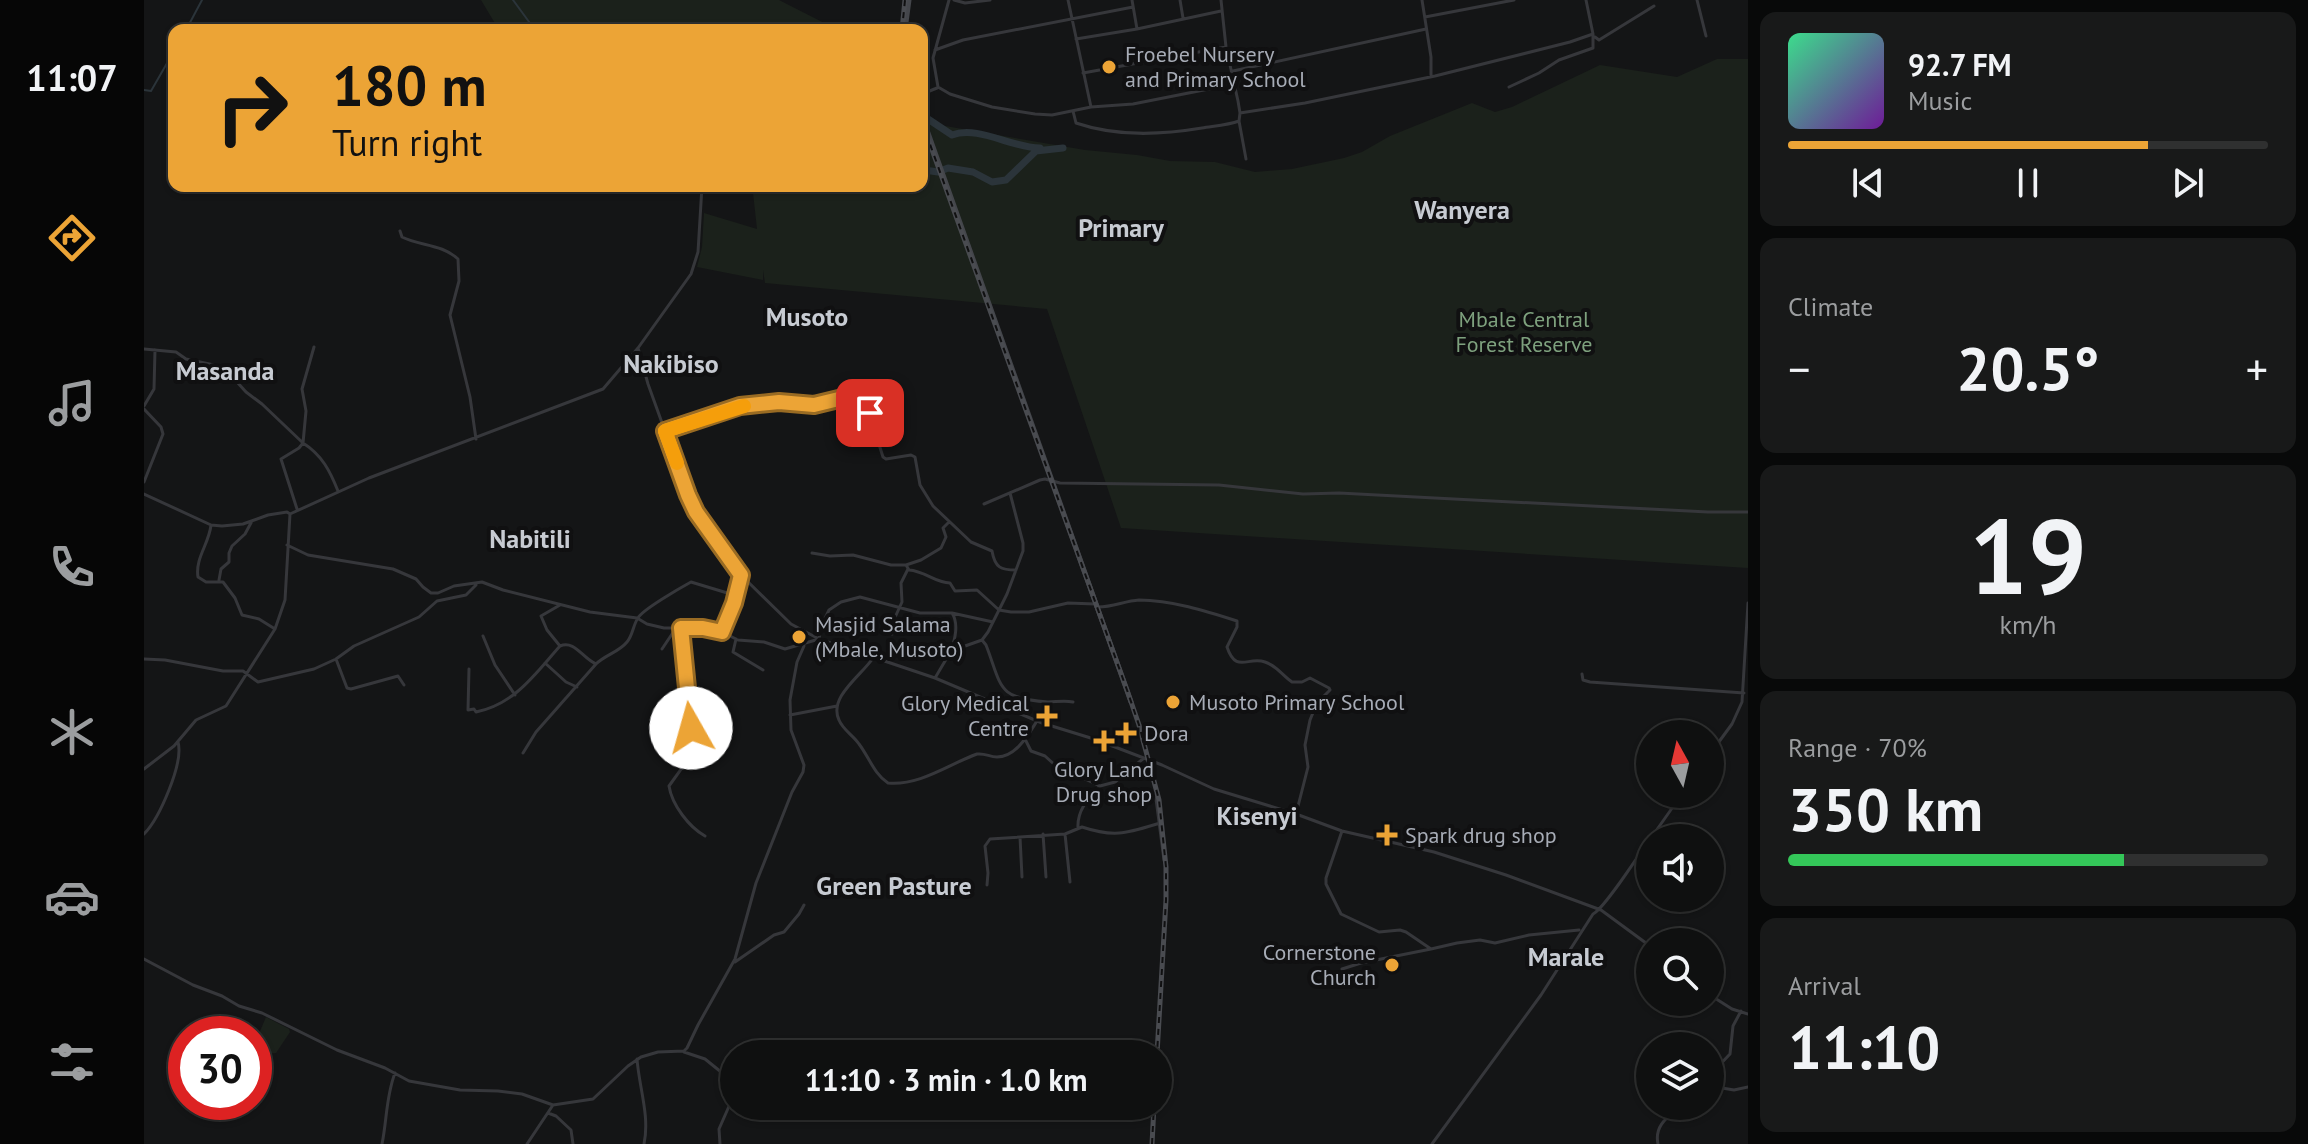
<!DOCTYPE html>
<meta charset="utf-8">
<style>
body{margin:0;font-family:"PT Sans",sans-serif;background:#181919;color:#f1f3f6;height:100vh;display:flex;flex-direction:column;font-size:30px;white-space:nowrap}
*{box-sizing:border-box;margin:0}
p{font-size:26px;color:#9b9d9f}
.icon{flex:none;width:44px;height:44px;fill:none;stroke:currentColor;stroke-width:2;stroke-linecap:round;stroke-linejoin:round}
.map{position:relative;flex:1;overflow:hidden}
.details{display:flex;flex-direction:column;gap:12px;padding:12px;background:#080909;width:560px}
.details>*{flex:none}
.hud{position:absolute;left:24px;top:24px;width:760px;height:168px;border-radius:16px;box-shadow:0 2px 6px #0004,0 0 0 2px #2f3030;background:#eca436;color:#111;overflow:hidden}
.needle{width:52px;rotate:352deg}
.controls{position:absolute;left:1492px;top:720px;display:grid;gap:16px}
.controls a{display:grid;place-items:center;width:88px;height:88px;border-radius:50%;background:#0f1010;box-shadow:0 2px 6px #0004,0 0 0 2px #2f3030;font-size:40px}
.speed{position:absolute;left:24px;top:1016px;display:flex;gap:16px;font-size:40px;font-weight:700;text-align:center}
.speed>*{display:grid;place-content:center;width:104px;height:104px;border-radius:50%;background:#0f1010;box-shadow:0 2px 6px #0004,0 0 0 2px #2f3030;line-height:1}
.speed .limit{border:12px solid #d22;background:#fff;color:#111}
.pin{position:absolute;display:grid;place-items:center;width:68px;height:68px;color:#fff;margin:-34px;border-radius:16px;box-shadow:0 4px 12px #0006}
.me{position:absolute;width:88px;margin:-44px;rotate:353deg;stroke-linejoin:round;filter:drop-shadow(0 0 6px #0008)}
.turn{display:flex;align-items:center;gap:28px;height:168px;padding:0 32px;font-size:36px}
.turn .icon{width:104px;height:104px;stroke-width:2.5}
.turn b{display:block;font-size:56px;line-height:68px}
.big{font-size:60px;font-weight:800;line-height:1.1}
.details .tile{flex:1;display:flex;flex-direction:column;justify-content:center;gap:12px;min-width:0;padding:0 28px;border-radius:16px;background:#181919}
.details .dial{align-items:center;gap:0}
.dial b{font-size:104px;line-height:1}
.song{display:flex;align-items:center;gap:24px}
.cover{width:96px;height:96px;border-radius:12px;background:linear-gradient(135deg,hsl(150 70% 55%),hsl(280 70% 35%))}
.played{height:8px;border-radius:4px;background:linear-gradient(90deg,#eca436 75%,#2f3030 75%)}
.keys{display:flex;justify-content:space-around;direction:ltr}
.heat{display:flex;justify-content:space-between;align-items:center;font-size:44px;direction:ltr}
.charge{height:12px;border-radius:6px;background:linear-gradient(90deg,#34c759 70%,#2f3030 0)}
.trip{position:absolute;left:576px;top:1040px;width:452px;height:80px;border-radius:40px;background:#0f1010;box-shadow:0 2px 6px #0004,0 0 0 2px #2f3030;font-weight:800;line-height:80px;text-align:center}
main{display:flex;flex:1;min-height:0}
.dock{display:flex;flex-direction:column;width:144px;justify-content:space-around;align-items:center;background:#060606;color:#9b9d9f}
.dock .icon{width:56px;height:56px}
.dock .current{color:#eca436}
.dock b{font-size:36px;color:#f1f3f6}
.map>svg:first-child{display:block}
.green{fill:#1b211b}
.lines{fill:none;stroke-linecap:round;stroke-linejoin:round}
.stream{stroke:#2b343a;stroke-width:2}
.river{stroke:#2b343a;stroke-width:7}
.street{stroke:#36373b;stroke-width:3}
.secondary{stroke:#44464b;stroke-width:5}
.rail-casing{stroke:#494b50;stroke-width:5}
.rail{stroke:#101011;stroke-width:2;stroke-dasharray:6;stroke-linecap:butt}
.route-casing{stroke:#996b23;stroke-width:20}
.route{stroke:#eca436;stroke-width:14}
.slow{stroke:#f59e0b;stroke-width:14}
.poi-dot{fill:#eca436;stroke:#101011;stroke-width:3}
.labels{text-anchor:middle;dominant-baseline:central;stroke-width:8;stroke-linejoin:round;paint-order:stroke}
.poi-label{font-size:22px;fill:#a7acb6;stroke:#101011;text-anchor:start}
.park-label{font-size:22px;fill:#7ea17e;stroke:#101011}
.quarter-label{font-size:26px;font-weight:bold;fill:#c7cbd2;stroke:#101011}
</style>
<main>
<nav class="dock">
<b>11:07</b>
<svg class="icon current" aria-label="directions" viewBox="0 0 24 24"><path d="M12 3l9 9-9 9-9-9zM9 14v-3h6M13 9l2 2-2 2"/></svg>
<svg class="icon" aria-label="music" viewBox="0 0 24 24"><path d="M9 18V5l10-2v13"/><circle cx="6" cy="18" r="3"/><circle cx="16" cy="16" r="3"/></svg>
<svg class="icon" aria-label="phone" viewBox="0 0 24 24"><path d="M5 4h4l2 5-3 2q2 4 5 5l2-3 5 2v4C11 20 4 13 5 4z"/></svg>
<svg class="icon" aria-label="climate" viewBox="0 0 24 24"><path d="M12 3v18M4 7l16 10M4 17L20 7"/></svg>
<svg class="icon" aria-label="car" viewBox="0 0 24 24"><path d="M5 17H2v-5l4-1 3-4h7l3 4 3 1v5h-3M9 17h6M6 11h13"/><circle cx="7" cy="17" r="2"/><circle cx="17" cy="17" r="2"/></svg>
<svg class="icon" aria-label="filters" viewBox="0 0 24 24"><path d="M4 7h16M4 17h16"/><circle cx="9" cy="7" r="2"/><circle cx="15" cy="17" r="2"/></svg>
</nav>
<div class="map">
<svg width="1604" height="1144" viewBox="0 0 1604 1144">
<rect width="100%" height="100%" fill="#141516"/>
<path class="green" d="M 337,0 L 635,0 L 694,30 L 355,30 Z
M 1573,59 L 1604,59 L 1604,568 L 977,528 L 903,309 L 621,283 L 619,270 L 619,280 L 553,267 L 558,247 L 560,213 L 613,229 L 609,193 L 569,186 L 778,186 L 778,122 L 941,150 L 993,155 L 1026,161 L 1071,162 L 1111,172 L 1148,169 L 1200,158 L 1218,152 L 1246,136 L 1328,103 L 1351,112 L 1368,107 L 1456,65 L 1533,77 Z
M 122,1017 L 145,1029 L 146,1032 L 132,1053 L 122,1054 L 111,1043 Z"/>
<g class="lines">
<path class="stream" d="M 369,0 L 391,30
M 42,30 L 58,0
M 0,90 L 7,91 L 30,51
M 778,171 L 780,170"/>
<path class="river" d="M 778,118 L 781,117 L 808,135 C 834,125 868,148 896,148
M 780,170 L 794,172 L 804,168 L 829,172 L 848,182 L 862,180 L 892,151 L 919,148"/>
<path class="street" d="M 805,0 L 789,58 L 794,87 L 806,94 L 848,107 L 891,114 L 908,115 L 947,107 L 989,104 L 1075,87 L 1089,81
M 810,0 L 821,3 L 846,0
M 924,0 L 947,107
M 988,0 L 993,29
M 1036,0 L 1039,18
M 1077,0 L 1082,47 L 1094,101 L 1096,113 L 1095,121 L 1102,159
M 1278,0 L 1287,57 L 1287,75
M 1553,0 L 1562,36
M 1281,17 L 1370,0
M 1451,37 L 1455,40 L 1510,6
M 932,39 L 993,29 L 1077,11
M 791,50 L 819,40 L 989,7
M 1089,71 L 1282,29
M 939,73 L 1082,47
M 1365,87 L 1395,73 L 1415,60 L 1449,48 L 1449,34 L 1442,0
M 778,94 L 793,88
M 929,111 L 932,123 C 973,137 1016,135 1058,128 C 1070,126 1084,125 1095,121
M 1096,113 L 1161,103 L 1291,76 L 1426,42 L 1449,34
M 256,231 L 258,237 C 276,246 298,244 314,259 L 315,281 L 306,315 L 326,397 L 332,439
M 494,348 L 504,384 L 544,495 L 566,533 L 597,575 L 647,624 L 675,639 L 791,678 L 898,723 L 950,739 L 1018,765 L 1070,789 L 1152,814 L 1198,831 L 1290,852 L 1362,875 L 1457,910 L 1506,946
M 0,349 L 32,352 L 42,359 L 70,365 L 84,372 L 102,392 L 118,404 L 159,443 L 162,411 L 158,389 L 170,347
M 0,406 L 10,389 L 11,350
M 0,409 L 17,427 L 19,434 L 0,482
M 521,431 L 596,406 L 635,402 L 655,406 L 670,405 L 707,396 L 725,408 L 726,413 L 735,423 L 733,438 L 739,457 L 742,459 L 767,455 L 771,457 L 776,485 L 789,506 L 827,542 L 848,551 C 851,568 857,570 872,570
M 0,494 L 67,525 L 78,526 L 99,524 L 124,515 L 143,512 L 146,514 L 225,478 L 459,389 L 494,348 L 547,274 L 554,252 L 558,186
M 840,504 L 896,480 L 901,479 L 916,483 L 1075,485 L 1159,494 L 1195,493 L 1564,512 L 1604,512
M 153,509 L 137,459 L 155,448 L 159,443 C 178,455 186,471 194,491
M 67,525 C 65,544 51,558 54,577 L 62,582 L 79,582 L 91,598 L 98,615 L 115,619 L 131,629
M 143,545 L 164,555 L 249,569 L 272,579 L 279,587 L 287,593 L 294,593 L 310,586 L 338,582 L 359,590 L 446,612 L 493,618 L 503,624 L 520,628 L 559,628 L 578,632 L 594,640 L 620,642 L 641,649 L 675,639 L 677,627 L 685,610 L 697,602 L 716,597 L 776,613 L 808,613 L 849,622
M 668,553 L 686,556 L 709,555 L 747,565 L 762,565 L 777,560 L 797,548 L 802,537 L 799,528 L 805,522
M 762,565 L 765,570 C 781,571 791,583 806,583 L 811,591 L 833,590 L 855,610 L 867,612 L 885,612 L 924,603 L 951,604
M 75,580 L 77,569 L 85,562 L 85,553 L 88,546 L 101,534 L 108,521
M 952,607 C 967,608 980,601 995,600 C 1027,600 1062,611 1093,621 L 1093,627 L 1083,647 C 1092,674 1104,656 1121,662 C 1133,666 1138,675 1148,682 L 1158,682 L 1166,678 L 1185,688 L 1186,690 L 1173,703 L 1166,720 L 1161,745 L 1164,767 L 1152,814
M 537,628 L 543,701 L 550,744 L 548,754 L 525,786 C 528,805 545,827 561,836
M 578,632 L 590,603 L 596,575
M 748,634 L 748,624 L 758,602 L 757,583 L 764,569
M 339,636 L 351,665 L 371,695
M 592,639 L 589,652 L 619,670
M 838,640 L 842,645 C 858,686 852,699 904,702 C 912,702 920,700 929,702
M 416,646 C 431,640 438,658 452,664 C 461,655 475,652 483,642 C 489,635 489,625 494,618 C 498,610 536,588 547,582 L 590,595
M 518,649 L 532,628
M 807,651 C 811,639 815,624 808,613
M 729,658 C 718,675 684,697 695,720 C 699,730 709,735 715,744 C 725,757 730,774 744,783 C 776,786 805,764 833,754 C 842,753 845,757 853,757 C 872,757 884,735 893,721
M 0,659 L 21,660 L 79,671 L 99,671 L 114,682 L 170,669 L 192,659 L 210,646 L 275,617 L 293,601 L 322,595 L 332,585
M 192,659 L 203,688 L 207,689 L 254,676 L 260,685
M 401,663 L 422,682 L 433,687
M 325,669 L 324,710 L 330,709 L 332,712 C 371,704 391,674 416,646 L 403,630 L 397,616 L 416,605
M 1438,674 L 1439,680 L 1446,682 L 1600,693
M 791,678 L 807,651 L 838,640 L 844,632 L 863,594 L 879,551 L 879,543 L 866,493
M 646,715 L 693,706
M 881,739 L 887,751 L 901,756 L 911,765 L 956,786 L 971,782 L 1000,758
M 379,753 L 392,732 L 452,664
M 1566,754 L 1588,724 L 1598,702 L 1604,603
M 0,769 L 30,746 L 52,720 L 82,706 L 131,629 L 141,600 L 146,514
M 1011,791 L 1020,860
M 934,828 C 933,810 944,799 955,787
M 1198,831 L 1182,878 L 1182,884 L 1197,914 L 1235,932 L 1256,930 L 1262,932 L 1287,949 L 1313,943 L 1336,940 L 1351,943 L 1385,935 L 1435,930
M 0,834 C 15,819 40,763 34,742
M 899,834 L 902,877
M 921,834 L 926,882
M 876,837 L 878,877
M 1507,838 L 1538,794
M 843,885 L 844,873 L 841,846 L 846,839 L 921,834 L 938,827 C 971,838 983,833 1016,823
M 0,959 L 49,985 L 78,996 L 95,1006 L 118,1013 L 193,1050 L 241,1068 L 265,1081 L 316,1090 L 354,1091 L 378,1094 L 409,1105
M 591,962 L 630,935 L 640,932 L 655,914 L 660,905
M 1198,969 L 1217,963 L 1287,949
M 1566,995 L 1588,1009 L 1604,1014
M 540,1052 L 561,1059 L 582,1076 L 586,1104 L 575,1129 L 576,1144
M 493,1059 C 495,1087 506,1116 500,1144
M 1566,1075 L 1586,1054 L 1589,1026 L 1597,1011
M 1566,1086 L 1590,1090 L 1604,1087
M 404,1113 L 412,1116 L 427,1130 L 429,1144
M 238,1144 C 243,1120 242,1096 251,1073
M 383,1144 L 409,1105 L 449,1099 L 484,1066 L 497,1057 L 514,1052 L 540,1051 L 543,1048 L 554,1025 L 591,959 L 612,883 L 648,792 L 659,772 L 660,765 L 647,730 L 646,700 L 653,662 L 660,646
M 1288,1144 L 1397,995 L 1449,914 C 1461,908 1495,854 1506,839
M 1514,1144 C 1510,1125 1524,1117 1537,1106"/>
<path class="secondary" d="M 761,30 L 765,0
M 778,116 L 987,702"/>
<g class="rail-casing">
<path id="rail" d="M 758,30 L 761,0
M 778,122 L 983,690 L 995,725 L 1015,800 L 1022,867 L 1022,900 L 1013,1054
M 1008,1144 L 1010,1106"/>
</g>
<use href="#rail" class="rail"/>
</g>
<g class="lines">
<g class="route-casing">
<path id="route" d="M 547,728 L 537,628 L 559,628 L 578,632 L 590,603 L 597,575 L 552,512 L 544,495 L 521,431 L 596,406 L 635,402 L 670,405 L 707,396 L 725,408 L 726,413"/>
</g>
<use href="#route" class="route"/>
<path class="slow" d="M 533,463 L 521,431 L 600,406"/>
</g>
<g class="poi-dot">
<circle cx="965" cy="67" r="8"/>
<circle cx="655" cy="637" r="8"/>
<circle cx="1029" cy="702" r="8"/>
<path d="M899 704h8v8h8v8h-8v8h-8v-8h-8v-8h8z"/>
<path d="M978 721h8v8h8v8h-8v8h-8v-8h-8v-8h8z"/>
<path d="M956 729h8v8h8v8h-8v8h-8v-8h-8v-8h8z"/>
<path d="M1239 823h8v8h8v8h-8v8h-8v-8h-8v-8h8z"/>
<circle cx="1248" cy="965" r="8"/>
</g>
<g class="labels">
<g class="poi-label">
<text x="981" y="54">Froebel Nursery<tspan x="981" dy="25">and Primary School</tspan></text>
<text x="671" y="624">Masjid Salama<tspan x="671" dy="25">(Mbale, Musoto)</tspan></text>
<text x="1045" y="702">Musoto Primary School</text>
<text x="885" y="703" text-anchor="end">Glory Medical<tspan x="885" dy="25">Centre</tspan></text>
<text x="1000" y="733">Dora</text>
<text x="960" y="769" text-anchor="middle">Glory Land<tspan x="960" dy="25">Drug shop</tspan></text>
<text x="1261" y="835">Spark drug shop</text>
<text x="1232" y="952" text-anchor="end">Cornerstone<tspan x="1232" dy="25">Church</tspan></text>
</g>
<g class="park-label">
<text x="1380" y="319">Mbale Central<tspan x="1380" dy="25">Forest Reserve</tspan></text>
</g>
<g class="quarter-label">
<text x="1318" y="209">Wanyera</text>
<text x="977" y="227">Primary</text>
<text x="663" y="316">Musoto</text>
<text x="527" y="363">Nakibiso</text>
<text x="81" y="370">Masanda</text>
<text x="386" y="538">Nabitili</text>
<text x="1113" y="815">Kisenyi</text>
<text x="750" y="885">Green Pasture</text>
<text x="1422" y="956">Marale</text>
</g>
</g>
</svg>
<div class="controls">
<a><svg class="needle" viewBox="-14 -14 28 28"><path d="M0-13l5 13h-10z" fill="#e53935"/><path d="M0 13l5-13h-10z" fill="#9b9d9f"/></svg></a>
<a><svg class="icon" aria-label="sound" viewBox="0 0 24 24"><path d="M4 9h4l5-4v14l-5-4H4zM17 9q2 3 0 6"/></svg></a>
<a><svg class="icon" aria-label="search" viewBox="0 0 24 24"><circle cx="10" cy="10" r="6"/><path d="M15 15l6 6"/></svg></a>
<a><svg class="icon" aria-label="layers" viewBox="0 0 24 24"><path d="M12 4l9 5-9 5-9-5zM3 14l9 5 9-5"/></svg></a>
</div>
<div class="speed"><div class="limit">30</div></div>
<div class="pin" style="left:726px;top:413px;background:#d93025"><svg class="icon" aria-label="arrive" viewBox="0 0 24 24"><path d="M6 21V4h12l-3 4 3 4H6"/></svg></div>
<svg class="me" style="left:547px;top:728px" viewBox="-20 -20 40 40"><circle r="19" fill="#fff"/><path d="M0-13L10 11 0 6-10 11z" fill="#eca436"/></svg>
<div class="trip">11:10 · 3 min · 1.0 km</div>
<div class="hud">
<div class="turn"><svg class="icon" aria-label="right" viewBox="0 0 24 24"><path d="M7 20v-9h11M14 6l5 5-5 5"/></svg><div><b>180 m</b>Turn right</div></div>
</div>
</div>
<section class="details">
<div class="tile">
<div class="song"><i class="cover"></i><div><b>92.7 FM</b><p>Music</p></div></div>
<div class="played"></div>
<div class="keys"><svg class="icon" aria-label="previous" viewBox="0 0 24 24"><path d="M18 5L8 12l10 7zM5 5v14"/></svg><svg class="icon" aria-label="pause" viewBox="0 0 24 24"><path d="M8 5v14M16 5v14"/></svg><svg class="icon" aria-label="next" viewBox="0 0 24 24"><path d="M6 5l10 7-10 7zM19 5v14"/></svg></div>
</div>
<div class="tile"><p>Climate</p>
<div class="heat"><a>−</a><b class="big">20.5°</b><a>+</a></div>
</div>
<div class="tile dial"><b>19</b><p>km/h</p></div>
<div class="tile"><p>Range · 70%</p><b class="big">350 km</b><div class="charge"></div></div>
<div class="tile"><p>Arrival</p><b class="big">11:10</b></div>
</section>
</main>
